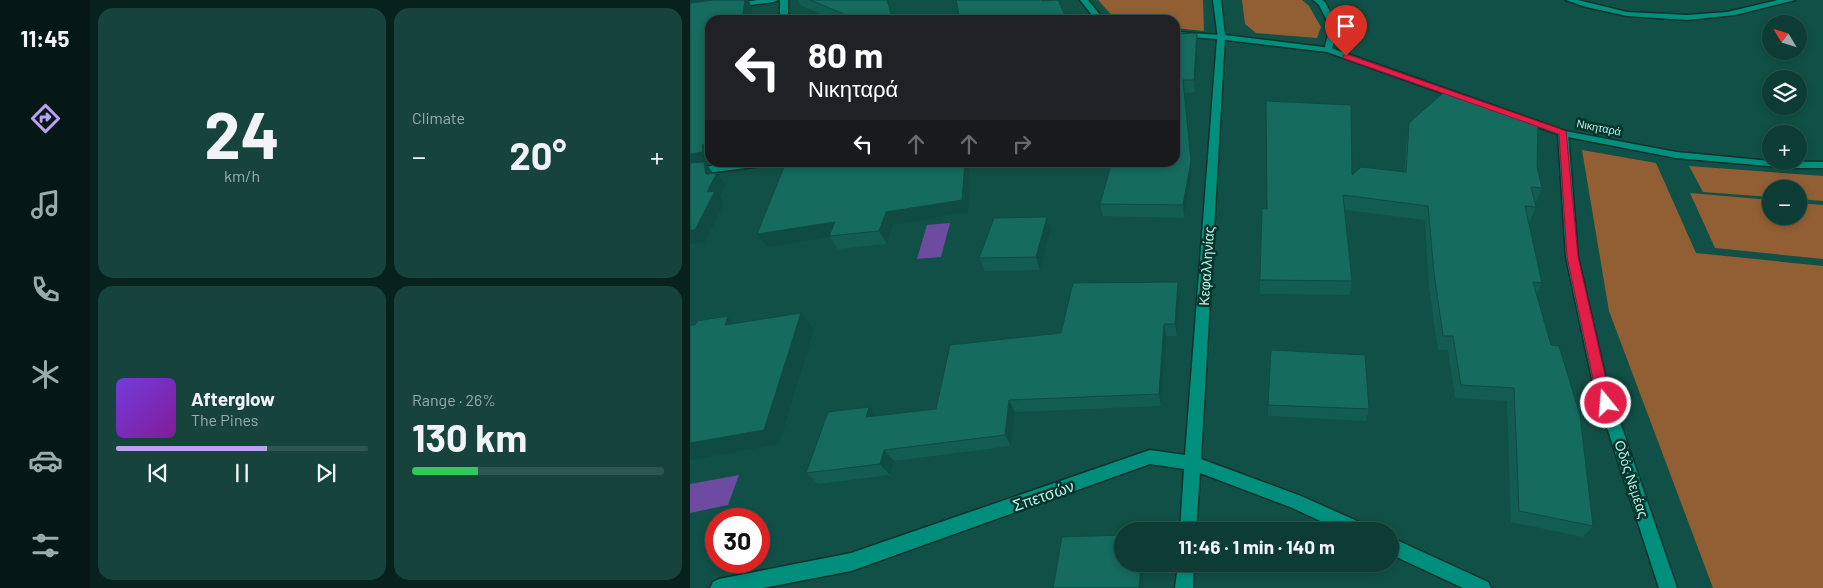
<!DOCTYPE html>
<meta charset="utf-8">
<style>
body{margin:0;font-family:Barlow,sans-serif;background:#16433c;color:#f1f3f6;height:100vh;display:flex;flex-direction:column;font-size:19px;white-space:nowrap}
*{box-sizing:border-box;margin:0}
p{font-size:16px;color:#9aadac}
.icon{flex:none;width:28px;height:28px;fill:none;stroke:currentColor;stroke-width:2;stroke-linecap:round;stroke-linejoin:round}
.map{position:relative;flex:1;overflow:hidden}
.side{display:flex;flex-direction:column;gap:8px;padding:8px;background:#07211d;width:600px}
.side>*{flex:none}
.banner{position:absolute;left:15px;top:15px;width:475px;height:152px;border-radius:15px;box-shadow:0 2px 8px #0003,0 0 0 1px #2d564f;background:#202124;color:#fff;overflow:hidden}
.needle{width:32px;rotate:308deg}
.buttons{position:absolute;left:1072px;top:15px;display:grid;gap:10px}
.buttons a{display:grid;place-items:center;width:45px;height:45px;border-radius:50%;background:#0d3c34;box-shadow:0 2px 8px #0003,0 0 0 1px #2d564f;font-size:25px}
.speed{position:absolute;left:15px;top:508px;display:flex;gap:10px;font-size:25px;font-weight:700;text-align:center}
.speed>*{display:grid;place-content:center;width:65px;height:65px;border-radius:50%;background:#0d3c34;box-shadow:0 2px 8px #0003,0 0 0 1px #2d564f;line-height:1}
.speed .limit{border:8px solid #d22;background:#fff;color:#111}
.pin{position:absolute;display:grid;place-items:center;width:42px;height:42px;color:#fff;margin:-51px -21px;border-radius:50% 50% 50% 0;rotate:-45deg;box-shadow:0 0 5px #0007}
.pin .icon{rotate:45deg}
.me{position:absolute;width:55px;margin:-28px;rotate:343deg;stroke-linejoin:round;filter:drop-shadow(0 0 4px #0008)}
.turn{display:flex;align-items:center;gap:18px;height:105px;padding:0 20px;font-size:22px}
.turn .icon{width:65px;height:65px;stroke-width:2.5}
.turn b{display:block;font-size:35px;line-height:42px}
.lanes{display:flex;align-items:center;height:48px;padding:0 20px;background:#0003;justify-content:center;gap:25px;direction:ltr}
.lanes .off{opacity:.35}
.big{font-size:38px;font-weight:700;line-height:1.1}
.side .card{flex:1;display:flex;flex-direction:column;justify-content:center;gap:8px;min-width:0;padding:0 18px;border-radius:15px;background:#16433c}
.side .dial{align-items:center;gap:0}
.dial b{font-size:65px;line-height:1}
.song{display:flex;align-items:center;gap:15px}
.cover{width:60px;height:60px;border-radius:8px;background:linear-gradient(135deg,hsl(260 70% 55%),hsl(290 70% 35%))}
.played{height:5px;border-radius:2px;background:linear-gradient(90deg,#bca0f2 60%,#2d564f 60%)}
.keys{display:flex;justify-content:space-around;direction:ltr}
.heat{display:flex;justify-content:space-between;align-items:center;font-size:28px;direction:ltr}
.charge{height:8px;border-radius:4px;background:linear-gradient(90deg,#34c759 26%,#2d564f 0)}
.side .tiles{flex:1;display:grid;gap:8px;grid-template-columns:repeat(2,1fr)}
.trip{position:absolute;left:424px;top:522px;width:285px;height:50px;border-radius:25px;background:#0d3c34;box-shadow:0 2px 8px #0003,0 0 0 1px #2d564f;font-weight:700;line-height:50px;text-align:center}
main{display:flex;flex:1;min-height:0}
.tab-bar{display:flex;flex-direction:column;width:90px;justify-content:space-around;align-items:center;background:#051815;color:#9aadac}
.tab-bar .icon{width:35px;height:35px}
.tab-bar .on{color:#bca0f2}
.tab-bar b{font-size:22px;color:#f1f3f6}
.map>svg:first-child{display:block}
.green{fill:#925f34}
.water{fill:#6d4ba0}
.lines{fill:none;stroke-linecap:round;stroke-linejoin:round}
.street-casing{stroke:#0e322c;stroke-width:3}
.secondary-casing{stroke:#0e322c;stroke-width:3}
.street{fill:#008f7d;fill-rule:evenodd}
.secondary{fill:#008f7d;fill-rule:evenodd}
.wall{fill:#125c51}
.shaded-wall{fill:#0f4b42}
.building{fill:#156b5e;stroke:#0f4b42}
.route{fill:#e11d48;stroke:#92132f}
.labels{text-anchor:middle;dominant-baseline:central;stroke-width:5;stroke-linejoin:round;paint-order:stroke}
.far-street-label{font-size:11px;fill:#bff1e6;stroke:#00342c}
.street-label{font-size:14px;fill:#bff1e6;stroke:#00342c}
.near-street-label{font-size:16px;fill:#bff1e6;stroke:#00342c}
</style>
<main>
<nav class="tab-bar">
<b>11:45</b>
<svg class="icon on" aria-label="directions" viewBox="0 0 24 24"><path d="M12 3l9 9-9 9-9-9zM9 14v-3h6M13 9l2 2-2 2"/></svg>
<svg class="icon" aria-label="music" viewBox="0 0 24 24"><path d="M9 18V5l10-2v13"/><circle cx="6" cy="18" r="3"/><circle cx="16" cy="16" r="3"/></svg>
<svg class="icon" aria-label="phone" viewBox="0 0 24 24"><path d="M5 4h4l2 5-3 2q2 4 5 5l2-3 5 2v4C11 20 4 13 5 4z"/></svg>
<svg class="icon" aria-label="climate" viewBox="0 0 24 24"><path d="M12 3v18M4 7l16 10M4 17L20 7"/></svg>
<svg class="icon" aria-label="car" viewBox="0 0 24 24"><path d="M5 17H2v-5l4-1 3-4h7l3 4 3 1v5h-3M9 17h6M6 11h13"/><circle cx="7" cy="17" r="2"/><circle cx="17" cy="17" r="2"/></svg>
<svg class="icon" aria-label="filters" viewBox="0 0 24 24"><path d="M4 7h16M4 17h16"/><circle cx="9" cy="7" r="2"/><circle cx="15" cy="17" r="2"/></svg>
</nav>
<section class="side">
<div class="tiles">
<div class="card dial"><b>24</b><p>km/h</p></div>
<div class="card"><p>Climate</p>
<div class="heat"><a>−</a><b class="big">20°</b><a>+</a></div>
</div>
<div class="card">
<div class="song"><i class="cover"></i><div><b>Afterglow</b><p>The Pines</p></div></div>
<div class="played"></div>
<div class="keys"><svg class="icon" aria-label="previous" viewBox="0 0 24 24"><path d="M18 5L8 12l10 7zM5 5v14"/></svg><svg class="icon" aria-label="pause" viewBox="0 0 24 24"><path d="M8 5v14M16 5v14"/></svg><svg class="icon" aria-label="next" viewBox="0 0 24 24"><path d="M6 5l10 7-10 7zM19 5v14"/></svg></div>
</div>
<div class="card"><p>Range · 26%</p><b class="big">130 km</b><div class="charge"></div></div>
</div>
</section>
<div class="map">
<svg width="1133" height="588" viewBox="0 0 1133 588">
<rect width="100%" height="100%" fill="#115046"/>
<path class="green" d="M 408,0 L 513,0 L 514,31 L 485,28 L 485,20 L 426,20 Z
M 552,0 L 612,0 L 619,6 L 631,27 L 627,38 L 566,33 L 555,24 Z
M 892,150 L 966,163 L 1006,253 L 1133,266 L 1133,588 L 1023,588 L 919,311 Z
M 999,166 L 1133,176 L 1133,201 L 1109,199 L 1109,189 L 1081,189 L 1081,197 L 1013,192 Z
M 1000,193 L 1081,200 L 1081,216 L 1109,216 L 1109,203 L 1133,205 L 1133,259 L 1025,248 Z"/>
<path class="water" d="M 260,223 L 251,257 L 227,259 L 237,225 Z
M 49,475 L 38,505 L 0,513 L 0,484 Z"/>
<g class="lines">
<g class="street-casing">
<path id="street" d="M 67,0 L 88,0 L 84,2 L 45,7 L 41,5 Z
M 90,0 L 98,0 L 98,20 L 90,20 Z
M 390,0 L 398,0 L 414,20 L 406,20 Z
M 623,0 L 632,0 L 635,2 L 648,27 L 641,52 L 634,50 L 640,27 L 629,5 Z
M 876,0 L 888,0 L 937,12 L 997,15 L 1037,12 L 1088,0 L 1105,0 L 1045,15 L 997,20 L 937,16 L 896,7 Z
M 485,32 L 531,35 L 535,37 L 511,459 L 611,496 L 676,525 L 678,531 L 652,531 L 600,507 L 510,473 L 506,531 L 490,531 L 494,469 L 460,464 L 161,571 L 73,588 L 20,588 L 23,582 L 29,579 L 161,553 L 460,450 L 495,455 L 527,39 L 485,36 Z
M 873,130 L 878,133 L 888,257 L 917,384 L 987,588 L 969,588 L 903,384 L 876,257 L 868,133 Z
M 51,162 L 85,162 L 80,165 L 0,175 L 0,169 Z
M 700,537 L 798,582 L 801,588 L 773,588 L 700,554 Z
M 488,564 L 504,564 L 503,588 L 485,588 Z"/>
</g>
<g class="secondary-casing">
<path id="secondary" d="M 523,0 L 531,0 L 535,35 L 641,48 L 875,131 L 986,152 L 1081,161 L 1133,162 L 1133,168 L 1101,168 L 986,158 L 873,136 L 637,52 L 528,39 Z"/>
</g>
<use href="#street" class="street"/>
<use href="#secondary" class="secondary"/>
</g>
<path class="wall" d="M 108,0 L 198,0 L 205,20 L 145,20 L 110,5 Z
M 485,34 L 508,45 L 505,92 L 494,93 L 502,173 L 494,218 L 413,216 L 410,204 Z
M 719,123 L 847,167 L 852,188 L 846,202 L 845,202 L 846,207 L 840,221 L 838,221 L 852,283 L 846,294 L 903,526 L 893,537 L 821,522 L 817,401 L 765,398 L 758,350 L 748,350 L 739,287 L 735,220 L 655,210 L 662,281 L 660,295 L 570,294 L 570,280 L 576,209 L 662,175 L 714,172 L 717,137 Z
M 278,212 L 203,225 L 197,244 L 148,249 L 140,237 L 77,247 L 67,234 Z
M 357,217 L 361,230 L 350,270 L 295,271 L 289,258 Z
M 490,294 L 487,336 L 476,336 L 471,406 L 325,412 L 321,446 L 204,461 L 200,475 L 128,484 L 116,473 L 186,416 L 246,409 L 371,333 Z
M 578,405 L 679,409 L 676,421 L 578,416 Z"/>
<path class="shaded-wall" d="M 0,0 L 53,0 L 0,7 Z
M 55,0 L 58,0 L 62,7 L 60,20 L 52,20 Z
M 197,0 L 198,0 L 205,20 L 203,20 Z
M 507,33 L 508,45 L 505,92 L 504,80 Z
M 20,143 L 20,162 L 22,162 L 22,164 L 17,165 L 24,174 L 27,173 L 36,185 L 30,197 L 34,203 L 15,242 L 0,244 L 0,154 L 12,145 Z
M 501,161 L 502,173 L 494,218 L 493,205 Z
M 275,162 L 280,162 L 278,212 L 203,225 L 197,244 L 189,231 L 196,212 Z
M 334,162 L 341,162 L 335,166 Z
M 357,217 L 361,230 L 350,270 L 346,257 Z
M 145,222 L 139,236 L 140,237 L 77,247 L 67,234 Z
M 488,282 L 490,294 L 487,336 L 485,324 Z
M 111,313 L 124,329 L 89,444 L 0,460 L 0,443 Z
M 38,316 L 53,331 L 35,325 Z
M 474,324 L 476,336 L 471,406 L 469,394 Z
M 319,400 L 325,412 L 321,446 L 315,435 Z
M 179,407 L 188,419 L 176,417 Z
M 194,450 L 204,461 L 200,475 L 190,464 Z
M 451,564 L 455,564 L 453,588 L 449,588 Z"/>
<path class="building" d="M 24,0 L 55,0 L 52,20 L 20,20 L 20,143 L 12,145 L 13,152 L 0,154 L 0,3 Z
M 120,0 L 197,0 L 203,20 L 154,20 L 156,15 Z
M 266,0 L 352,0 L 352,1 L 368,0 L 377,20 L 270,20 Z
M 507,33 L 504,80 L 493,80 L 501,161 L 493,205 L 410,204 L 422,162 L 485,162 L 485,34 Z
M 754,92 L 848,126 L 847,167 L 852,188 L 841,187 L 846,207 L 835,206 L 852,283 L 843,282 L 861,345 L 869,346 L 890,415 L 903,526 L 829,511 L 824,388 L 771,385 L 763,336 L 753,336 L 744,273 L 738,206 L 653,195 L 662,281 L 570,280 L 572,208 L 577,209 L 576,101 L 661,105 L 662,175 L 671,167 L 716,172 L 719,123 Z
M 14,162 L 16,174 L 27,173 L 17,192 L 25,191 L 5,230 L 0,230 L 0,163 Z
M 96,162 L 275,162 L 272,200 L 196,212 L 189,231 L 139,236 L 145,222 L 67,234 Z
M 357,217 L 346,257 L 289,258 L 304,218 Z
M 488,282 L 485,324 L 474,324 L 469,394 L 319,400 L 315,435 L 194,450 L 190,464 L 116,473 L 138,412 L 179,407 L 176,417 L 246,409 L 260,345 L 371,333 L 383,283 Z
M 111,313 L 74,430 L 0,443 L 0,325 L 5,325 L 7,321 L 38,316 L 35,325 Z
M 581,350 L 675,355 L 679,409 L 578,405 Z
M 432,535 L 432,564 L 451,564 L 449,588 L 363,588 L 372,537 Z"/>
<path class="route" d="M 653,55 L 659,55 L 876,131 L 888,257 L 917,384 L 923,403 L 921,407 L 916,408 L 912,407 L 904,384 L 877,257 L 869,134 L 653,58 Z"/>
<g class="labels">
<g class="far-street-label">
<text transform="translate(909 127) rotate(11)">Νικηταρά</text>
</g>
<g class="street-label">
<text transform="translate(516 266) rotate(-86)">Κεφαλληνίας</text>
<text transform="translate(942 479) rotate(72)">Οδóς Νεμέας</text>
</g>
<g class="near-street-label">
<text transform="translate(353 495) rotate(-19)">Σπετσών</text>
</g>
</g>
</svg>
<div class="buttons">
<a><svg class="needle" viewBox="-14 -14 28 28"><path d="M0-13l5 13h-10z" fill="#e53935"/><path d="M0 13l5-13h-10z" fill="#9aadac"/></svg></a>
<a><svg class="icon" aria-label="layers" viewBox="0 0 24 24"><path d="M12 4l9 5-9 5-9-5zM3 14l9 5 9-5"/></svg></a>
<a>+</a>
<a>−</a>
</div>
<div class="speed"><div class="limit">30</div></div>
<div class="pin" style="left:656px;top:56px;background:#d93025"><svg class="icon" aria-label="arrive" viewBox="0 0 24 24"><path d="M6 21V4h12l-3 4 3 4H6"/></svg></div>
<svg class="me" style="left:916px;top:403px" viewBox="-20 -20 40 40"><circle r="17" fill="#e11d48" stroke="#fff" stroke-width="3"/><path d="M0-11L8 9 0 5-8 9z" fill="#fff"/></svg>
<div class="trip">11:46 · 1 min · 140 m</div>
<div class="banner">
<div class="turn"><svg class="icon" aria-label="left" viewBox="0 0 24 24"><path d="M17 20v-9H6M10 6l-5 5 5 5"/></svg><div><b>80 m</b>Νικηταρά</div></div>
<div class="lanes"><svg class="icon" aria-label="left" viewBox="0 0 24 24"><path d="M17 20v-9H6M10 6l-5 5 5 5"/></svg><svg class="icon off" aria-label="ahead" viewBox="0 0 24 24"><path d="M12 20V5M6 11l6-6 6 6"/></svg><svg class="icon off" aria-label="ahead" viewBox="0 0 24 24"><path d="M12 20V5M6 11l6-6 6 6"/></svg><svg class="icon off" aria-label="right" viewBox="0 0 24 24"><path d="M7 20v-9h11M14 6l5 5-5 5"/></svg></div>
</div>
</div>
</main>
